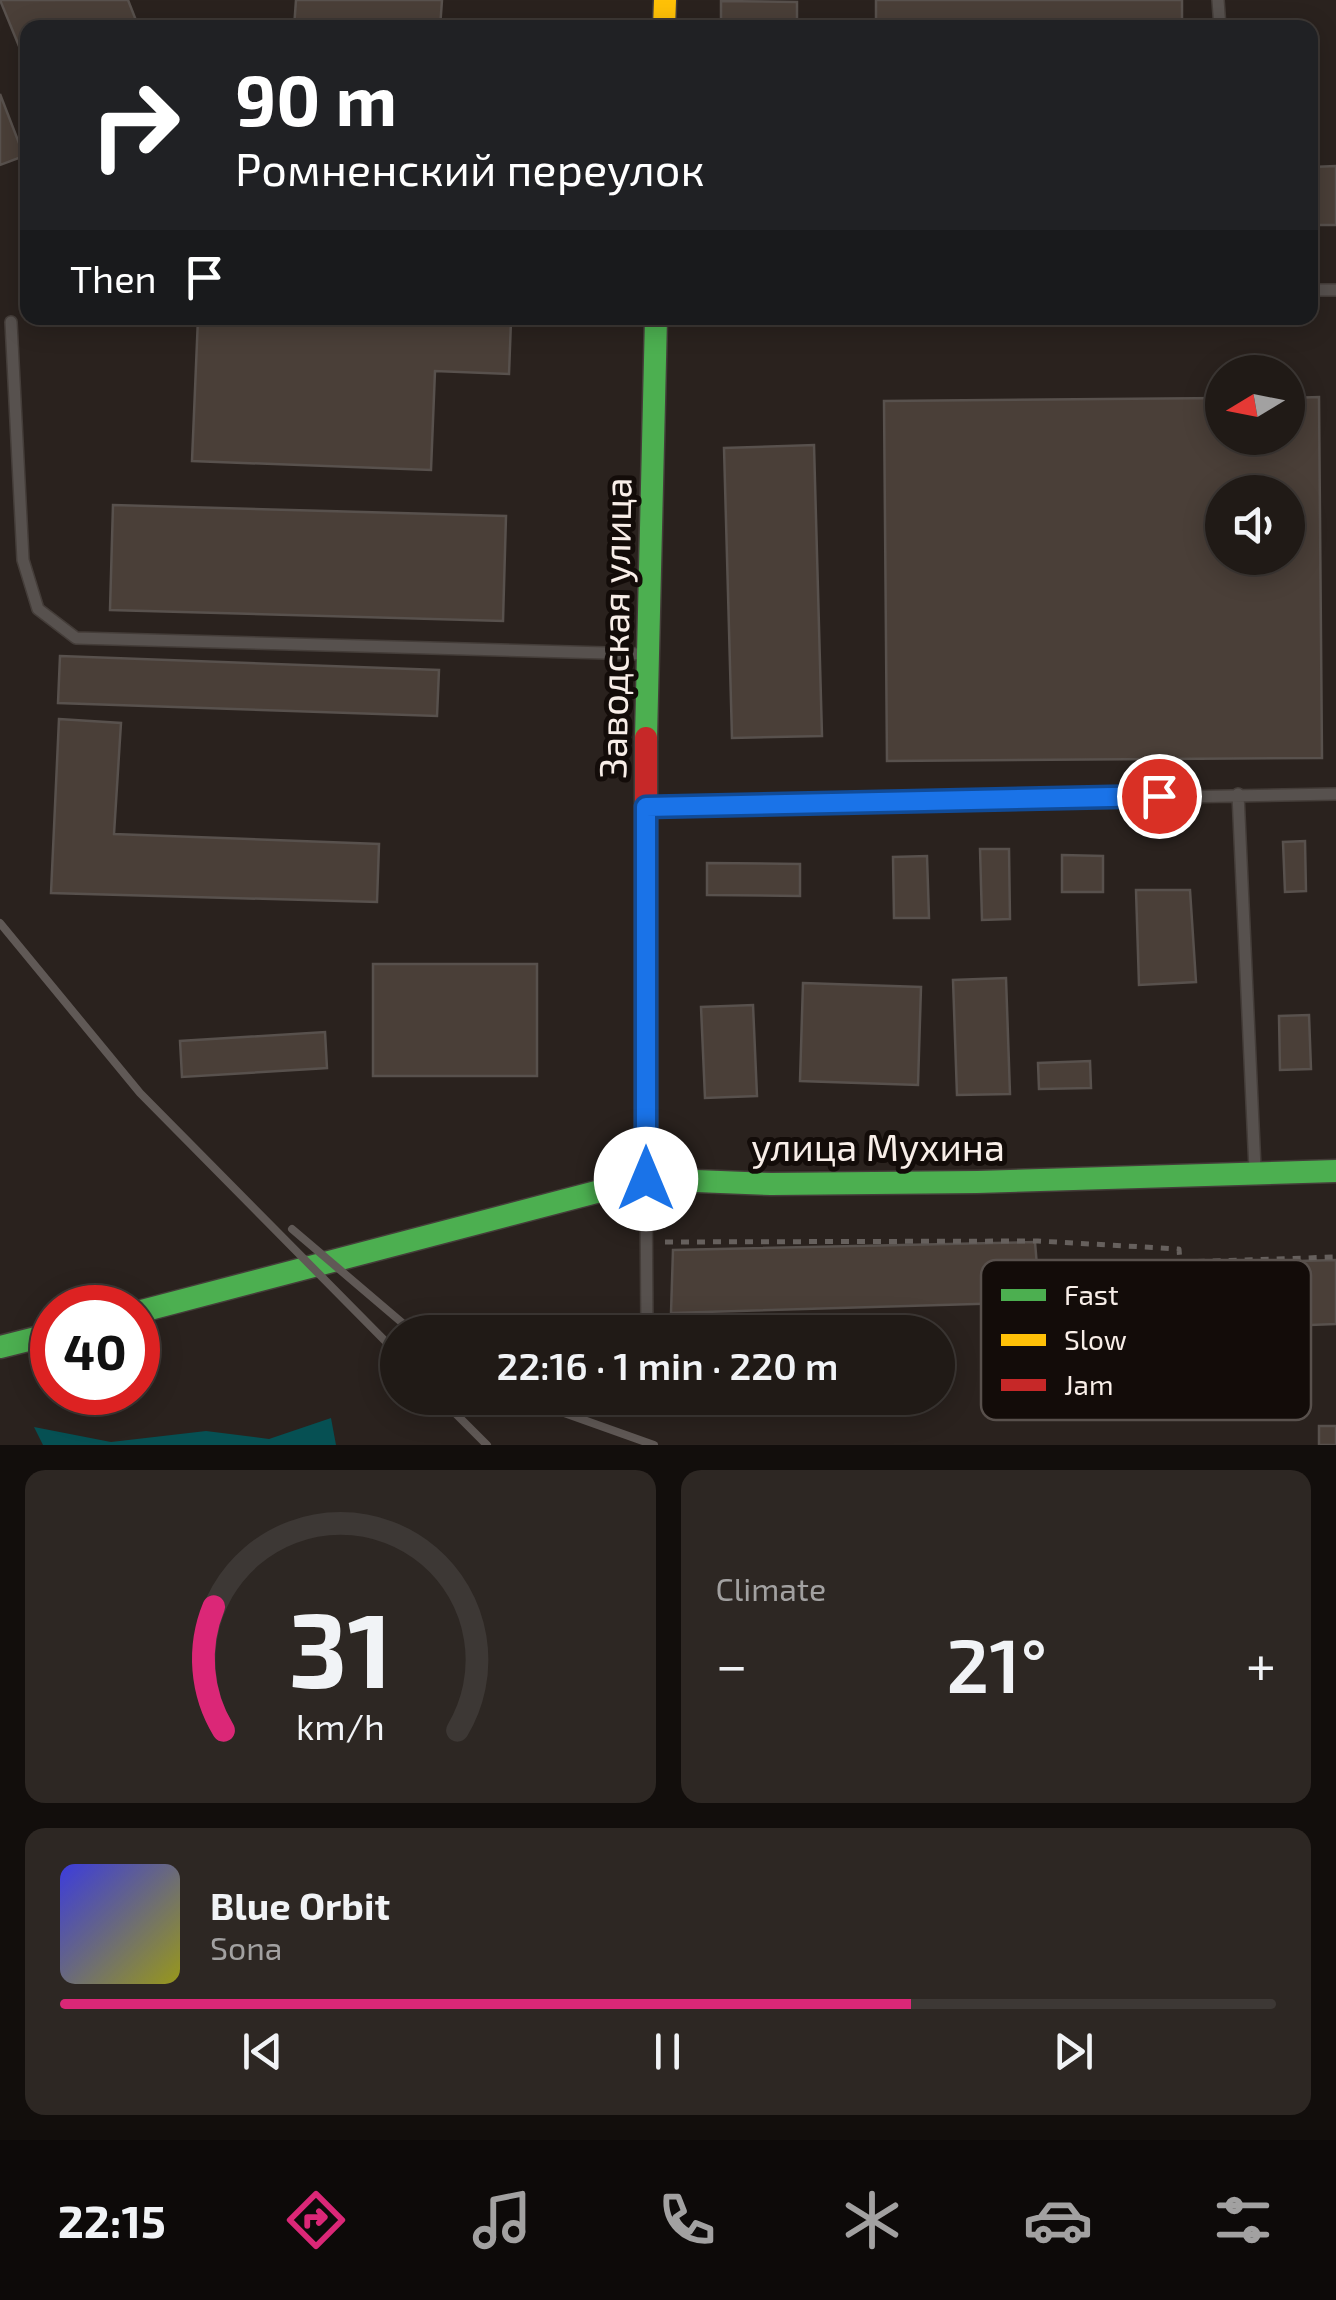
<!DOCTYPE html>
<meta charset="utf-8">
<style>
body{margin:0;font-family:"Exo 2",sans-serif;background:#2d2723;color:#f1f3f6;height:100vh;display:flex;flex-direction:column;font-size:38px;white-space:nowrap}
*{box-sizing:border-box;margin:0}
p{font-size:32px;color:#a2a1a1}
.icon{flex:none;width:55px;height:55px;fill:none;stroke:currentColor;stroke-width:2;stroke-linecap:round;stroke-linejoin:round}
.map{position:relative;height:1445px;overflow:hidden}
.side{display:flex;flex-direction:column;gap:25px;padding:25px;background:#120e0c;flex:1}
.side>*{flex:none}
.guide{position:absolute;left:20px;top:20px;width:1298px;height:305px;border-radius:20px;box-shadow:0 5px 25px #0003,0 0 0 2px #3d3835;background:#202124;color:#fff;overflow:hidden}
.needle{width:65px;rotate:260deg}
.tools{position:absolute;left:1205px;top:355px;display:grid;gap:20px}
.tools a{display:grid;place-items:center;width:100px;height:100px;border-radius:50%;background:#201a16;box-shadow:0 5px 25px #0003,0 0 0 2px #3d3835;font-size:50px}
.speed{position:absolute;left:30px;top:1285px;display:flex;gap:20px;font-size:50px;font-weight:700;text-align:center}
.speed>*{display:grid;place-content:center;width:130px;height:130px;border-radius:50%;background:#201a16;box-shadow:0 5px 25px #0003,0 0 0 2px #3d3835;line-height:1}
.speed .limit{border:15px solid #d22;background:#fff;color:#111}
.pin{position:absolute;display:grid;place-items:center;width:85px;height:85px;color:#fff;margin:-42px;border:5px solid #fff;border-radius:50%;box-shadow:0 2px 10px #0007}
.me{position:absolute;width:110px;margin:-55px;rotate:0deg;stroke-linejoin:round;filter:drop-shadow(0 0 8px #0008)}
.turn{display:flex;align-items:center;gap:35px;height:210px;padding:0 50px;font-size:45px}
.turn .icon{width:130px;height:130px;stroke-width:2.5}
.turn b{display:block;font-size:70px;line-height:85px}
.then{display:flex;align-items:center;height:95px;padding:0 50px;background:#0003;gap:20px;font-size:38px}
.big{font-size:75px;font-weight:600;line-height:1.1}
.side .widget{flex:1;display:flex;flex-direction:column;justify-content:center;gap:15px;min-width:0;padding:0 35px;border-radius:20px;background:#2d2723}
.side .dial{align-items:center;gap:0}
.dial svg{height:260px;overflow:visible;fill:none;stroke:#3d3835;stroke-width:7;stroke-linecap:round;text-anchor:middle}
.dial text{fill:#f1f3f6;stroke:none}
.song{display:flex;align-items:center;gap:30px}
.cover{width:120px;height:120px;border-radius:15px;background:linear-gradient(135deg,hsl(240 70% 55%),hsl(60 70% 35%))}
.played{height:10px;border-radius:5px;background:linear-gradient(90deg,#db2777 70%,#3d3835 70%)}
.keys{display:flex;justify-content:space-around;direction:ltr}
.heat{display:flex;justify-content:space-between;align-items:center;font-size:55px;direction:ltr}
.side .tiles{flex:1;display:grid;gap:25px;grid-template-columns:1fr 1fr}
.widget:last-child{grid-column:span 2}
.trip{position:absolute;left:380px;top:1315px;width:575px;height:100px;border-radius:50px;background:#201a16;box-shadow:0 5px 25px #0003,0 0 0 2px #3d3835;font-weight:600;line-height:100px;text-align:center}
.dock{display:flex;height:160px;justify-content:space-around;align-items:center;background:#0d0a09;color:#a2a1a1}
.dock .icon{width:70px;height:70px}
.dock .current{color:#db2777}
.dock b{font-size:45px;color:#f1f3f6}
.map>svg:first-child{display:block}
.water{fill:#065053}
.building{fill:#4a3f38;stroke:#58514d;stroke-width:2.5;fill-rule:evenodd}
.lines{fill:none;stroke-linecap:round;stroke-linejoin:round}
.lane-casing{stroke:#443d39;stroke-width:14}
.fast-casing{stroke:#443d39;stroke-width:25}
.slow-casing{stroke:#443d39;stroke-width:25}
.jam-casing{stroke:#443d39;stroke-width:25}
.path{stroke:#66605d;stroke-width:5;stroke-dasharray:8 8;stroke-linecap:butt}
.lane{stroke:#57514e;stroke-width:11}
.fast{stroke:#4caf50;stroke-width:22}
.slow{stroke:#ffc107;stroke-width:22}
.jam{stroke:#c62828;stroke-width:22}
.rail{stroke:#605956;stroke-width:8}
.route-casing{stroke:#114b97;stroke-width:25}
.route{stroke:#1a73e8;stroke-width:18}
.labels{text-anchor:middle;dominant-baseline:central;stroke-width:10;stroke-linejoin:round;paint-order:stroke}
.street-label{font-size:38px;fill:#f8eee8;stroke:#130c09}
.key{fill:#130c09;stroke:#58504c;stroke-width:2.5}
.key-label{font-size:28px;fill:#f8eee8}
</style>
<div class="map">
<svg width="1336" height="1445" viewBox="0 0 1336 1445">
<rect width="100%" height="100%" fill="#2a221e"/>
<path class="water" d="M 331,1418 L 336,1445 L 43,1445 L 34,1427 L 111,1442 L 206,1431 L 269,1439 Z"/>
<path class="building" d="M 0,0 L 128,0 L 139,28 L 28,28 L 28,68 Z
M 296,0 L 442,0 L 440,28 L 294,28 Z
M 876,0 L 1182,0 L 1182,28 L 876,28 Z
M 721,1 L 797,2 L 797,28 L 721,28 Z
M 0,94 L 24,156 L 0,165 Z
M 1336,166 L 1336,225 L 1315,225 L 1313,167 Z
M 198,318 L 511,321 L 509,374 L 435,371 L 431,470 L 192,461 Z
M 1319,397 L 1322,758 L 887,761 L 884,401 L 1222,398 L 1222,438 L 1288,438 L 1288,398 ZM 1222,492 L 1288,492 L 1288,558 L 1222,558 Z
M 814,445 L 822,736 L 732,738 L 724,448 Z
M 113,505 L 506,516 L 503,621 L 110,610 Z
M 60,656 L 439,670 L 437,716 L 58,703 Z
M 59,719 L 121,723 L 114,834 L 379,844 L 377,902 L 51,893 Z
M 1305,841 L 1306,891 L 1285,892 L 1283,842 Z
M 980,849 L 1009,849 L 1010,919 L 982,920 Z
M 1062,855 L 1103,856 L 1103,892 L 1062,892 Z
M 927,856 L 929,918 L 894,918 L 893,857 Z
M 707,863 L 800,864 L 800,896 L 707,895 Z
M 1136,890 L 1190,890 L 1196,982 L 1139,985 Z
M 373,964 L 537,964 L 537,1076 L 373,1076 Z
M 1006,978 L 1010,1094 L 957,1095 L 953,980 Z
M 803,983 L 921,987 L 918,1085 L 800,1081 Z
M 753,1005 L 757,1096 L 705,1098 L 701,1007 Z
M 1309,1015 L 1311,1069 L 1280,1070 L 1279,1016 Z
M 325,1032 L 327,1068 L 182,1077 L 180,1041 Z
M 1090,1061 L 1091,1088 L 1039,1089 L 1038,1063 Z
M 1035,1242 L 1040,1302 L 671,1313 L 673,1250 Z
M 1336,1260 L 1336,1324 L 1182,1330 L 1174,1264 Z
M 1319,1426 L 1336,1426 L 1336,1445 L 1319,1445 Z"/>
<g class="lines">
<g class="lane-casing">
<path id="lane" d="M 1218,0 L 1220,28
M 1310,290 L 1336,290
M 11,322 L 23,560 L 38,609 L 76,638 L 642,654
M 1238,794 L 1255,1169
M 651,807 L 1336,794
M 646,1183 L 647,1332"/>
</g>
<g class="fast-casing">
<path id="fast" d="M 646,738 L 656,318
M 138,1312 L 646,1179 L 771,1184 L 977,1182 L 1336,1171
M 0,1347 L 52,1334"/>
</g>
<g class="slow-casing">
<path id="slow" d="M 664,28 L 665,0"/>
</g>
<g class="jam-casing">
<path id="jam" d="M 646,738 L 646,1179"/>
</g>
<path class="path" d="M 665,1242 L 1038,1241 L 1179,1249 L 1180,1262 L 1336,1257"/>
<use href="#lane" class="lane"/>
<use href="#fast" class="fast"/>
<use href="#slow" class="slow"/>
<use href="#jam" class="jam"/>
<path class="rail" d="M 0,923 L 140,1093 L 398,1354
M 292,1229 L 413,1332
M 440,1398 L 487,1445
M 522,1398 L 654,1445"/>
</g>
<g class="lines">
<g class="route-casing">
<path id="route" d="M 646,1179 L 646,807 L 1159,796"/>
</g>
<use href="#route" class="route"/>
</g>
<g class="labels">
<g class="street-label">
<text transform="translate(614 628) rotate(-89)">Заводская улица</text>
<text x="878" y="1146">улица Мухина</text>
</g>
</g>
<rect x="981" y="1260" width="330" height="160" rx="15" class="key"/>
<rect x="1001" y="1289" width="45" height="12" fill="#4caf50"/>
<rect x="1001" y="1334" width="45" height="12" fill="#ffc107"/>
<rect x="1001" y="1379" width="45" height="12" fill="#c62828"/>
<g class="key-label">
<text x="1064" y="1305">Fast</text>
<text x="1064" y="1350">Slow</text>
<text x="1064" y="1395">Jam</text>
</g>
</svg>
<div class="tools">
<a><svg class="needle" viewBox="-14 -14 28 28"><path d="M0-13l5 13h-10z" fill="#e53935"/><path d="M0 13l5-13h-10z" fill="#a2a1a1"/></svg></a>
<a><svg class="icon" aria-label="sound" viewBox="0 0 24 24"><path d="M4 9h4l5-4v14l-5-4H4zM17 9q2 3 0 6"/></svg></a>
</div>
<div class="speed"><div class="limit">40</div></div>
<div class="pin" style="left:1159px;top:796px;background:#d93025"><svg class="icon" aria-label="arrive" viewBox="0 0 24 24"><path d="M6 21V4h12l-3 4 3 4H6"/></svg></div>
<svg class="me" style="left:646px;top:1179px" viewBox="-20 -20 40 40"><circle r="19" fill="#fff"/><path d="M0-13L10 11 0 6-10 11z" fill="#1a73e8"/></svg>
<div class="trip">22:16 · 1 min · 220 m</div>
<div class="guide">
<div class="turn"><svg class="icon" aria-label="right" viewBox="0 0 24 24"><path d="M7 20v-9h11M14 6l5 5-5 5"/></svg><div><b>90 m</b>Ромненский переулок</div></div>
<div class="then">Then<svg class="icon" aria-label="arrive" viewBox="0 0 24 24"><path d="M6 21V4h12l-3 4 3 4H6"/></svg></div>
</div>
</div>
<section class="side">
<div class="tiles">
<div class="widget dial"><svg viewBox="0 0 100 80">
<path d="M14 69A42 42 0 1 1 86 69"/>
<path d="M14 69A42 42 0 0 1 11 31" stroke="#db2777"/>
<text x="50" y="56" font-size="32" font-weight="700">31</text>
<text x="50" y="72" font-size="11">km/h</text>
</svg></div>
<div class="widget"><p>Climate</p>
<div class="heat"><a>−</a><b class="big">21°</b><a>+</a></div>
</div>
<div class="widget">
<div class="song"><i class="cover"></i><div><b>Blue Orbit</b><p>Sona</p></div></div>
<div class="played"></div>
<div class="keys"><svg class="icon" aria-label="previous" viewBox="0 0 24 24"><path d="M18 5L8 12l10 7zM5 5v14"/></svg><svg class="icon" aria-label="pause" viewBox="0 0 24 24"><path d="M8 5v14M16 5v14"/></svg><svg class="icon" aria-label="next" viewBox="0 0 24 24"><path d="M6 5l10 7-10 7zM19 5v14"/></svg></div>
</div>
</div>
</section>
<nav class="dock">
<b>22:15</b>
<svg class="icon current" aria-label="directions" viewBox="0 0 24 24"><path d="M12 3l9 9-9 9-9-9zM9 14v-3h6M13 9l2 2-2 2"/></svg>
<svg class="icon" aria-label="music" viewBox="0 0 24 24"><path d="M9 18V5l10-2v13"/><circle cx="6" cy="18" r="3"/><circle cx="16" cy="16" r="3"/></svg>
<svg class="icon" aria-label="phone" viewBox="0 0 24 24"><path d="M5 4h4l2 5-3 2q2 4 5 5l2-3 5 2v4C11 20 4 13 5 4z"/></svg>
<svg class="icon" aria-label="climate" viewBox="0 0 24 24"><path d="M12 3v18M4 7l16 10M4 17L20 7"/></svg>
<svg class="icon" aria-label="car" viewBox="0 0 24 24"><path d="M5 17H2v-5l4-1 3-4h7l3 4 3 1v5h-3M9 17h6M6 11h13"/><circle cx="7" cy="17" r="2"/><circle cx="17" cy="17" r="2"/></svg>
<svg class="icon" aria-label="filters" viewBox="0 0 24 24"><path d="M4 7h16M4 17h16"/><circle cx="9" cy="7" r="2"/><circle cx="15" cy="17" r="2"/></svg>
</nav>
